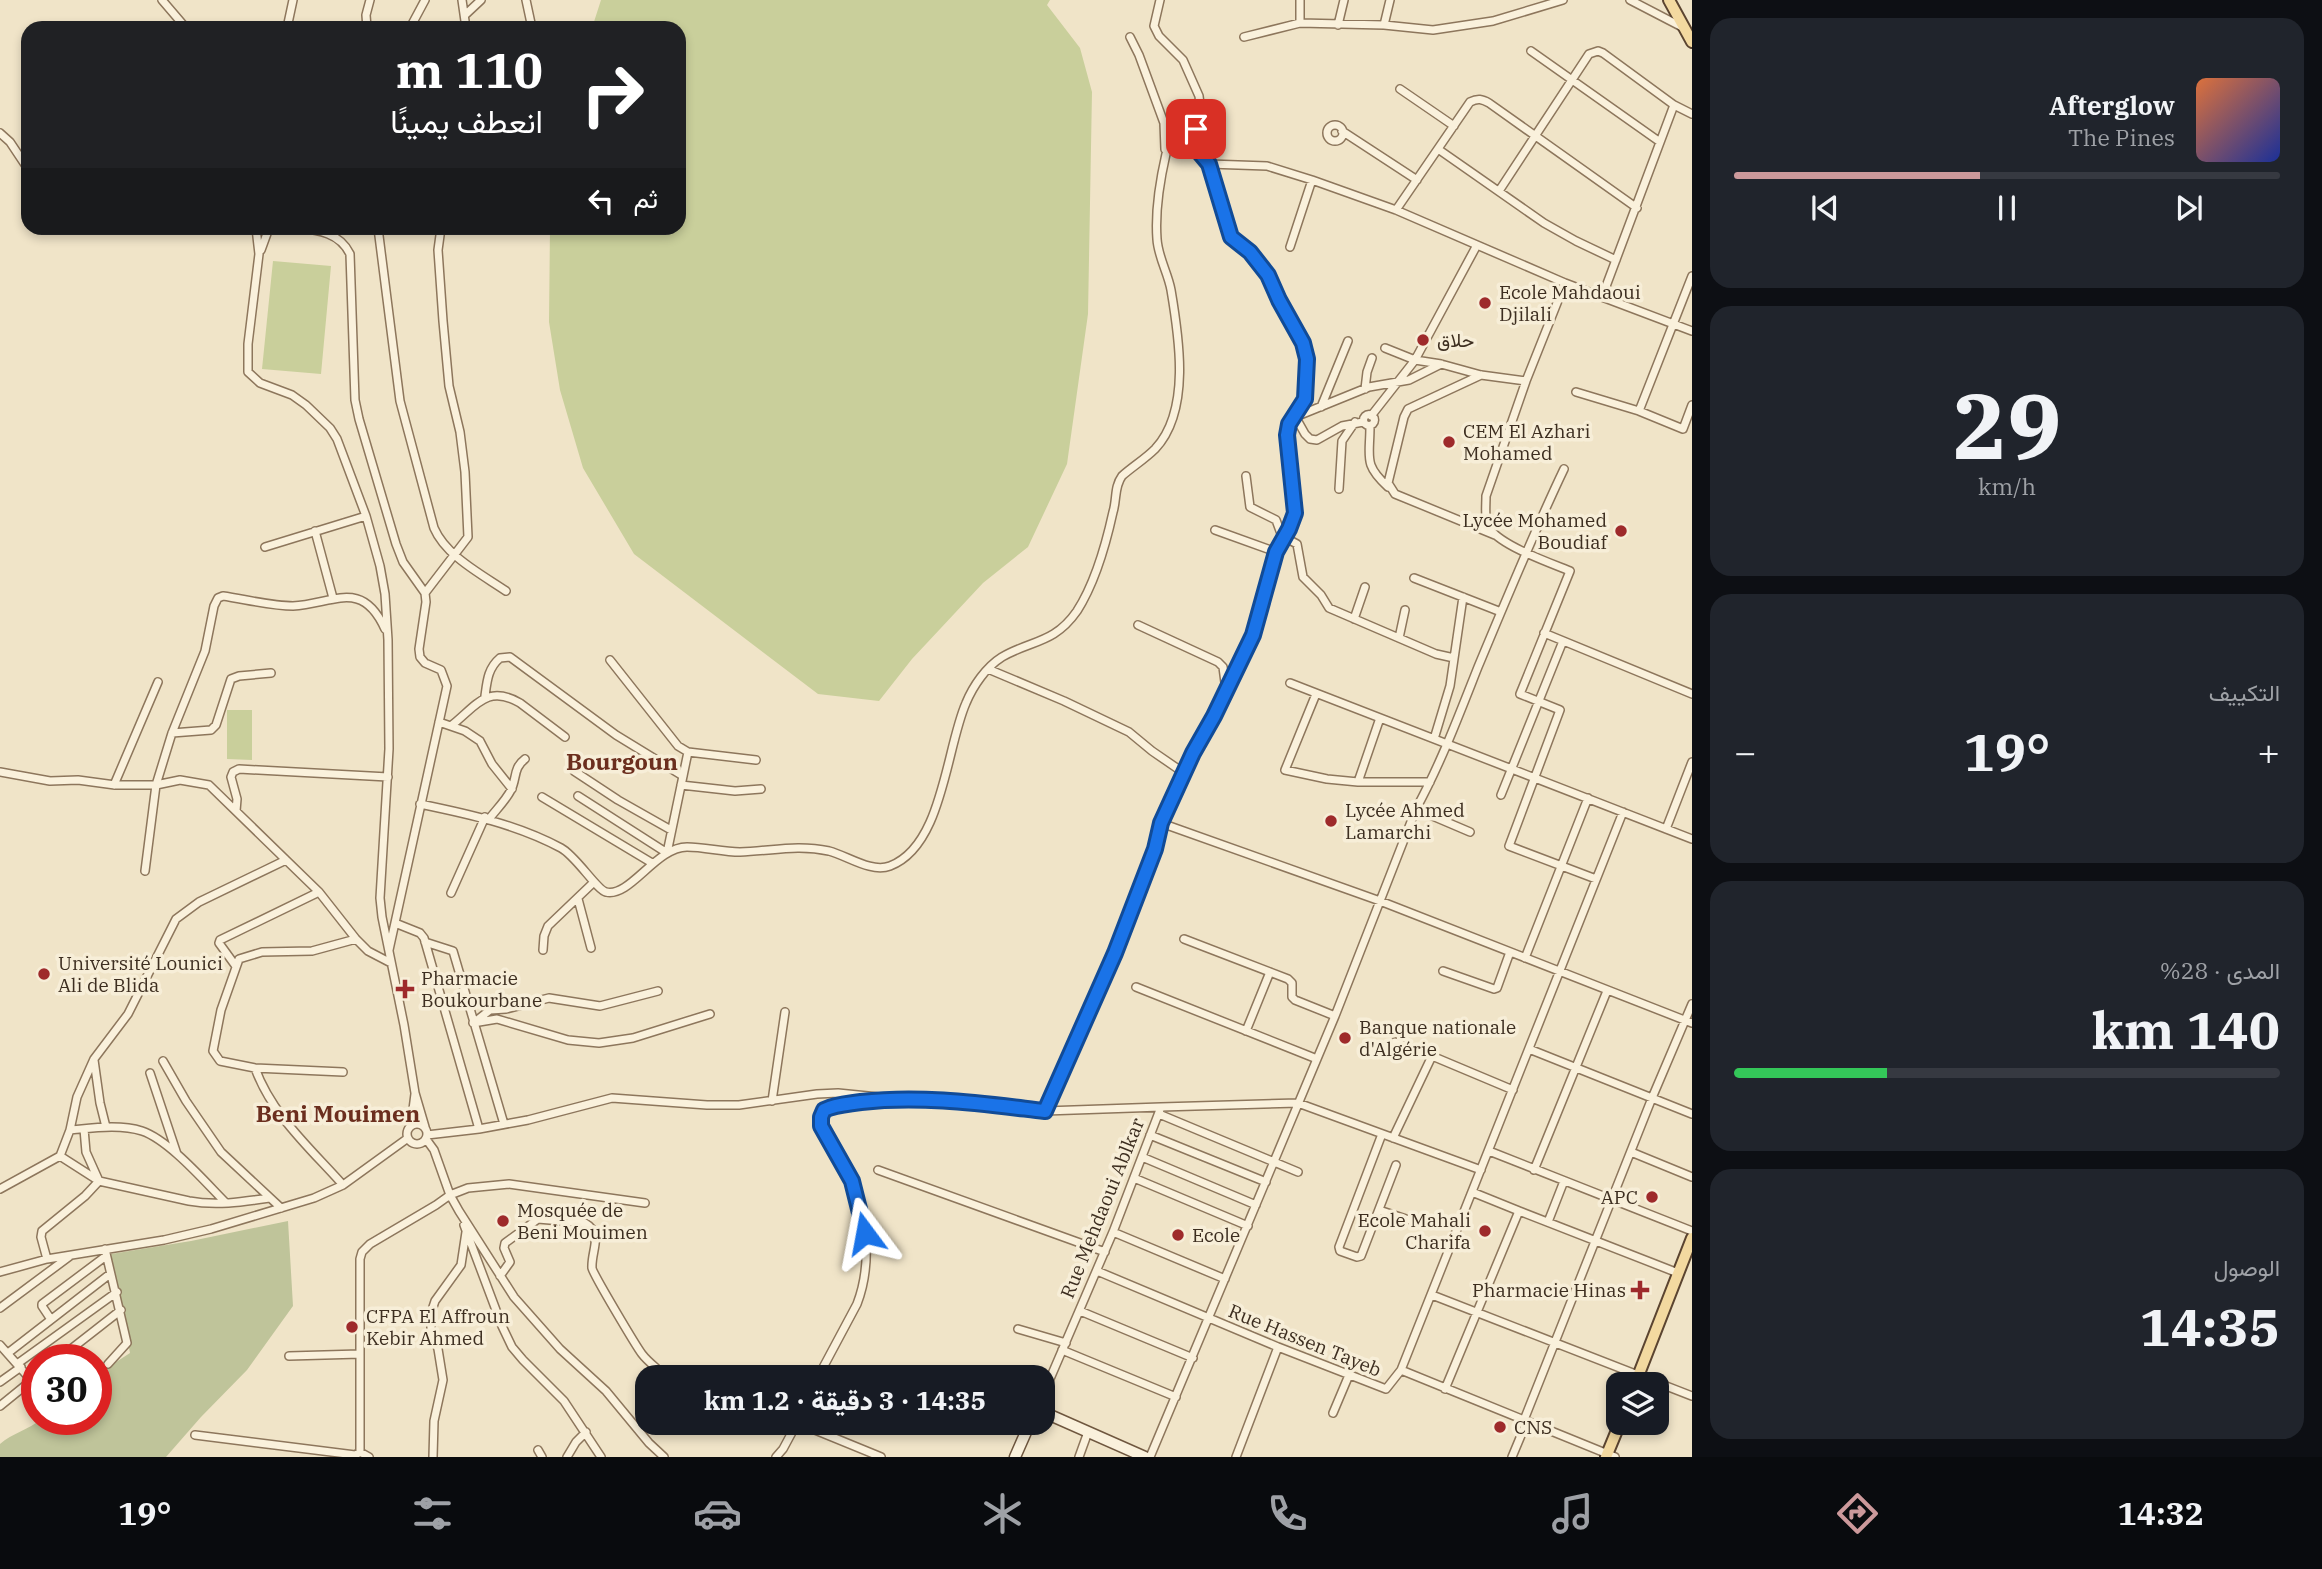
<!DOCTYPE html>
<html lang="ar">
<meta charset="utf-8">
<style>
body{margin:0;font-family:"IBM Plex Serif",Vazirmatn,serif;background:#20242c;color:#f1f3f6;direction:rtl;height:100vh;display:flex;flex-direction:column;font-size:26px;white-space:nowrap}
*{box-sizing:border-box;margin:0}
p{font-size:23px;color:#9ea1a6}
.icon{flex:none;width:38px;height:38px;fill:none;stroke:currentColor;stroke-width:2;stroke-linecap:round;stroke-linejoin:round}
.map{position:relative;flex:1;overflow:hidden;direction:ltr}
.side{display:flex;flex-direction:column;gap:18px;padding:18px;background:#0d0f14;width:630px}
.side>*{flex:none}
.top-card{position:absolute;left:21px;top:21px;width:665px;height:214px;border-radius:21px;box-shadow:0 4px 10px #0003;direction:rtl;background:#202124;color:#fff;overflow:hidden}
.tools{position:absolute;left:1606px;top:1372px;display:grid;gap:14px}
.tools a{display:grid;place-items:center;width:63px;height:63px;border-radius:14px;background:#171b24;box-shadow:0 4px 10px #0003;font-size:35px}
.speed{position:absolute;left:21px;top:1344px;display:flex;gap:14px;font-size:35px;font-weight:700;text-align:center}
.speed>*{display:grid;place-content:center;width:91px;height:91px;border-radius:50%;background:#171b24;box-shadow:0 4px 10px #0003;line-height:1}
.speed .limit{border:10px solid #d22;background:#fff;color:#111}
.pin{position:absolute;display:grid;place-items:center;width:60px;height:60px;color:#fff;margin:-30px;border-radius:14px;box-shadow:0 4px 10px #0006}
.me{position:absolute;width:77px;margin:-38px;rotate:347deg;stroke-linejoin:round;filter:drop-shadow(0 0 5px #0008)}
.turn{display:flex;align-items:center;gap:24px;height:147px;padding:0 28px;font-size:32px}
.turn .icon{width:91px;height:91px;stroke-width:2.5}
.turn b{display:block;font-size:49px;line-height:60px}
.then{display:flex;align-items:center;height:66px;padding:0 28px;background:#0003;gap:14px;font-size:26px}
.big{font-size:52px;font-weight:800;line-height:1.1}
.side .card{flex:1;display:flex;flex-direction:column;justify-content:center;gap:10px;min-width:0;padding:0 24px;border-radius:21px;background:#20242c}
.side .dial{align-items:center;gap:0}
.dial b{font-size:91px;line-height:1}
.song{display:flex;align-items:center;gap:21px}
.cover{width:84px;height:84px;border-radius:10px;background:linear-gradient(135deg,hsl(20 70% 55%),hsl(230 70% 35%))}
.played{height:7px;border-radius:4px;background:linear-gradient(90deg,#cc999b 45%,#363941 45%)}
.keys{display:flex;justify-content:space-around;direction:ltr}
.heat{display:flex;justify-content:space-between;align-items:center;font-size:38px;direction:ltr}
.charge{height:10px;border-radius:5px;background:linear-gradient(90deg,#34c759 28%,#363941 0)}
.trip{position:absolute;left:635px;top:1365px;width:420px;height:70px;border-radius:21px;background:#171b24;box-shadow:0 4px 10px #0003;font-weight:800;line-height:70px;text-align:center;direction:rtl}
.tabs{display:flex;height:112px;justify-content:space-around;align-items:center;background:#090b0e;color:#9ea1a6}
.tabs .icon{width:49px;height:49px}
.tabs .active{color:#cc999b}
.tabs b{font-size:32px;color:#f1f3f6}
main{display:flex;flex:1;min-height:0}
.map>svg:first-child{display:block}
.green{fill:#c9cf9b}
.cemetery{fill:#bfc49a}
.lines{fill:none;stroke-linecap:round;stroke-linejoin:round}
.street-casing{stroke:#8d765c;stroke-width:10}
.secondary-casing{stroke:#6f573f;stroke-width:13}
.primary-casing{stroke:#5b4430;stroke-width:14}
.street{stroke:#faf1dc;stroke-width:7}
.secondary{stroke:#faf1dc;stroke-width:10}
.primary{stroke:#f3d9a0;stroke-width:10}
.route-casing{stroke:#114b97;stroke-width:18}
.route{stroke:#1a73e8;stroke-width:12}
.poi-dot{fill:#9e2a2b;stroke:#f7eed8;stroke-width:2.5}
.labels{text-anchor:middle;dominant-baseline:central;stroke-width:7;stroke-linejoin:round;paint-order:stroke}
.poi-label{font-size:19px;fill:#3d2e20;stroke:#f7eed8;text-anchor:start}
.street-label{font-size:19px;fill:#3d2e20;stroke:#f7eed8}
.quarter-label{font-size:23px;font-weight:bold;fill:#6b2e1e;stroke:#f7eed8}
</style>
<main>
<section class="side">
<div class="card">
<div class="song"><i class="cover"></i><div><b>Afterglow</b><p>The Pines</p></div></div>
<div class="played"></div>
<div class="keys"><svg class="icon" aria-label="previous" viewBox="0 0 24 24"><path d="M18 5L8 12l10 7zM5 5v14"/></svg><svg class="icon" aria-label="pause" viewBox="0 0 24 24"><path d="M8 5v14M16 5v14"/></svg><svg class="icon" aria-label="next" viewBox="0 0 24 24"><path d="M6 5l10 7-10 7zM19 5v14"/></svg></div>
</div>
<div class="card dial"><b>29</b><p>km/h</p></div>
<div class="card"><p>التكييف</p>
<div class="heat"><a>−</a><b class="big">19°</b><a>+</a></div>
</div>
<div class="card"><p>المدى · 28%</p><b class="big">140 km</b><div class="charge"></div></div>
<div class="card"><p>الوصول</p><b class="big">14:35</b></div>
</section>
<div class="map">
<svg width="1692" height="1457" viewBox="0 0 1692 1457">
<rect width="100%" height="100%" fill="#f0e4c8"/>
<path class="green" d="M 601,0 L 1050,0 L 1047,5 L 1080,48 L 1092,92 L 1088,314 L 1067,464 L 1028,547 L 983,583 L 912,659 L 879,701 L 818,694 L 634,554 L 583,468 L 560,390 L 549,322 L 550,228 L 679,228 L 679,28 L 592,28 Z
M 273,261 L 331,266 L 321,374 L 262,369 Z
M 227,710 L 252,710 L 252,760 L 227,759 Z"/>
<path class="cemetery" d="M 288,1221 L 293,1306 L 247,1370 L 201,1417 L 166,1457 L 0,1457 L 0,1444 C 12,1433 29,1430 41,1419 L 96,1419 L 96,1375 L 130,1353 L 111,1254 L 191,1241 Z"/>
<g class="lines">
<g class="street-casing">
<path id="street" d="M 162,0 L 186,28
M 462,0 L 466,28
M 526,0 L 532,28
M 1160,0 L 1154,26 L 1159,36 L 1183,60 L 1199,96 L 1201,113 L 1197,126
M 1300,0 L 1300,23 L 1384,25 L 1433,30 L 1493,21 L 1563,0
M 1630,0 L 1684,28
M 465,15 L 481,0
M 1338,25 L 1344,0
M 1384,25 L 1390,0
M 287,28 L 293,0
M 367,28 L 366,15 L 370,0
M 410,28 L 425,0
M 1130,37 L 1139,55 L 1164,123 L 1165,149
M 1244,37 L 1300,23
M 1531,51 L 1660,142
M 1400,89 L 1454,126
M1327 133a8 8 0 1 1 16 0a8 8 0 1 1-16 0Z
M 1342,131 L 1417,180
M 0,133 L 10,142 L 28,169
M 1438,149 L 1544,223 L 1576,241 L 1616,260
M 1209,164 L 1267,166 L 1312,180 L 1396,210 L 1565,283 L 1692,331
M 1499,191 L 1589,54 L 1598,51 L 1603,53 L 1674,105 L 1692,114
M 1396,210 L 1470,102 C 1478,98 1482,99 1489,103 L 1637,208
M 256,228 L 259,254 L 248,344 L 248,372 L 260,383 L 292,395 L 306,405 L 330,428 L 337,439 L 366,516 L 380,566 L 385,594 L 388,640 L 389,749 L 380,898 L 382,917 L 404,1025 L 415,1093 L 425,1127
M 297,228 C 319,230 340,233 350,254 L 355,400 L 359,419 L 396,544 L 403,562 L 425,593 L 426,602 L 419,649 L 420,657 L 425,663 L 441,670 L 447,686 L 389,950
M 378,228 L 400,401 L 434,528 C 446,556 481,574 506,591
M 1290,247 L 1312,180
M 261,250 L 269,228
M 1565,283 L 1526,381 L 1486,496 C 1486,508 1484,519 1490,529 C 1502,546 1550,563 1570,571 L 1520,694 L 1560,710 L 1509,846 L 1596,879
M 1602,297 L 1674,105
M 1385,348 L 1415,360 L 1441,364
M 1481,375 L 1408,409 L 1404,417 L 1388,483 L 1395,494 L 1495,535
M 1365,389 L 1367,372 L 1372,358
M 1576,392 L 1639,411 L 1683,429 L 1692,405
M 1321,407 L 1348,341
M 1639,411 L 1692,276
M1363.5 420a5.5 5.5 0 1 1 11 0a5.5 5.5 0 1 1-11 0Z
M 1371,416 L 1415,360 L 1477,245
M 1296,418 L 1305,434 L 1310,439 L 1317,440 L 1342,426 L 1363,422
M 1295,419 L 1300,415 L 1369,387 L 1409,380 L 1441,364 L 1481,375 L 1526,381
M 1370,426 C 1370,458 1363,464 1388,487
M 1246,476 L 1250,507 L 1276,520 L 1283,539
M 1339,489 L 1342,441 L 1355,422
M 1215,530 L 1276,552
M 315,531 L 333,598
M 1284,537 L 1297,544 L 1303,577 L 1321,595 L 1329,608 L 1436,654 L 1454,658
M 265,547 L 366,516
M 1414,578 L 1501,612
M 425,593 L 468,537 L 465,472 L 460,432 L 449,386 L 443,321 L 438,250 L 441,228
M 1354,619 L 1365,587
M 1138,625 L 1218,662 L 1223,667 L 1226,690
M 1544,633 L 1692,694
M 1399,638 L 1405,610
M 610,660 L 678,746 L 688,752 L 756,760
M 988,669 L 1064,701 L 1129,732 L 1152,751 L 1184,773
M 1290,683 L 1692,839
M 1316,694 L 1285,770 L 1327,779 L 1358,782 L 1430,782
M 485,696 C 487,681 488,668 500,658 L 510,657 L 616,735 L 683,776
M 439,722 L 465,731 L 480,741 L 492,764 L 512,789
M 452,725 C 476,706 487,684 520,703 L 565,737
M 172,733 L 211,730 L 216,725 L 231,679 L 239,676 L 271,673
M 1434,739 L 1450,686 L 1463,597
M 574,771 L 618,800 L 671,830
M 0,772 L 50,781 L 78,780 L 115,785 L 156,785 L 180,780 L 209,785 L 319,892 L 356,939 L 368,951 L 391,963
M 1358,782 L 1380,718
M 114,785 L 158,682
M 681,785 L 735,791 L 761,789
M 1501,795 L 1563,641
M 578,796 L 667,853 L 688,752
M 542,797 L 652,863
M 420,804 C 468,814 516,824 561,848 C 576,856 597,890 606,892 C 630,898 656,847 687,847 C 705,847 722,852 740,852 C 772,851 797,844 829,851 C 848,856 871,873 890,866 C 943,846 946,748 966,703 C 973,686 986,667 1002,657 C 1031,640 1054,644 1077,611 C 1095,583 1106,544 1113,512 C 1117,499 1114,487 1122,476 C 1132,467 1145,459 1155,449 C 1191,411 1179,337 1171,290 C 1168,273 1158,257 1157,239 C 1155,212 1160,180 1166,154 C 1170,140 1173,121 1184,111 L 1190,111 L 1193,114 L 1199,152 L 1209,164 L 1232,237 L 1250,252 L 1268,275 L 1279,300 L 1303,343 L 1307,359 L 1305,399 L 1289,424 L 1287,435 L 1295,513 L 1289,529 L 1276,552 L 1253,635 L 1214,716 L 1193,753 L 1161,823 L 1155,849 L 1126,920 L 1115,953 L 1045,1111
M 1416,809 L 1470,832
M 236,811 L 237,799 L 231,777 L 233,772 L 239,769 L 388,777
M 489,819 C 496,810 506,800 511,790 C 517,778 513,768 525,759
M 1161,823 L 1380,901 L 1692,1023
M 1666,829 L 1692,762
M 145,871 L 156,785 L 172,733 L 205,651 L 214,606 L 218,598 L 223,596 C 244,599 271,606 293,606 C 333,604 362,578 385,629
M 451,893 L 485,817
M 578,899 L 591,948
M 395,923 L 420,933 L 424,938 L 479,1129
M 1184,939 L 1288,979 L 1292,983 L 1292,997 L 1295,1000 L 1335,1016
M 425,942 L 453,951 L 504,1124
M 543,950 L 544,936 L 548,926 L 594,882
M 1525,958 L 1588,798
M 235,965 L 219,943 L 220,940 L 319,892
M 1443,971 L 1494,989 L 1497,988 L 1510,952
M 1136,987 L 1317,1059
M 476,1021 L 490,1010 L 506,1009 L 549,998 L 600,1006 L 658,991
M 473,1023 L 497,1019 L 568,1040 L 599,1043 L 633,1038 L 710,1014
M 1246,1031 L 1270,972
M 1395,1042 L 1432,1056
M 1529,1049 L 1692,1114
M 94,1060 L 100,1103 L 106,1127
M 163,1061 L 186,1101 L 221,1152 L 281,1208
M 255,1068 C 272,1115 310,1148 343,1185
M 343,1072 L 255,1068 L 220,1061 L 213,1051 L 221,1010 L 239,959 L 262,952 L 312,951 L 356,939
M 150,1073 L 177,1154
M 772,1101 L 785,1012
M 1159,1114 L 1298,1172
M407 1134a10 10 0 1 1 20 0a10 10 0 1 1-20 0Z
M 411,1125 L 415,1094
M 70,1130 C 93,1128 120,1124 142,1131 C 169,1140 205,1182 226,1203
M 1382,1134 L 1339,1247 L 1340,1251 L 1357,1257 L 1361,1256 L 1396,1165
M 427,1135 L 479,1129 L 528,1120 L 612,1098 L 707,1105 L 739,1105 L 817,1094 L 838,1093 L 878,1097
M 1150,1135 L 1266,1182
M 1393,1138 L 1432,1056 L 1513,1090
M 426,1139 L 434,1150 L 450,1195 L 459,1211 L 514,1297 L 560,1349 L 606,1391 L 649,1443 L 664,1457
M 1489,1151 L 1692,1231
M 1631,1152 L 1692,1177
M 1142,1157 L 1256,1205
M 878,1170 L 1105,1252
M 1534,1170 L 1607,991
M 1134,1178 L 1248,1226
M 0,1189 L 60,1156
M 1472,1192 L 1519,1211
M 269,1198 C 242,1202 216,1206 189,1201 L 99,1181 L 60,1156 L 70,1130 L 77,1097 L 94,1059 L 128,1014 L 176,919 L 199,902 L 286,860
M 1379,1210 L 1424,1225
M 1548,1222 L 1564,1181
M 464,1225 L 502,1326 L 512,1347 L 523,1360 L 564,1401 L 601,1457
M 1113,1232 L 1225,1279
M 105,1249 L 127,1343 L 108,1364
M 47,1259 L 41,1237 L 42,1231 L 85,1196 L 99,1181 L 86,1152 L 84,1129
M 1097,1271 L 1278,1347 L 1386,1389 L 1401,1370 L 1623,812
M 0,1272 L 47,1259 L 164,1240 L 211,1229 L 314,1198 L 343,1185 L 408,1138
M 500,1276 L 510,1262 L 504,1248 L 505,1243 L 538,1219 L 585,1223 C 604,1234 591,1250 592,1268 C 593,1274 636,1346 642,1354 C 648,1362 658,1369 666,1377
M 1432,1295 L 1692,1396
M 0,1308 L 70,1256
M 1080,1311 L 1193,1358
M 50,1318 L 42,1306 L 42,1304 L 106,1256
M 1018,1329 L 1066,1343
M 0,1345 L 31,1380
M 1062,1350 L 1176,1397
M 8,1353 L 110,1274
M 289,1356 L 360,1354
M 57,1360 L 121,1310
M 17,1364 L 117,1292
M 1401,1370 L 1615,1457
M 818,1377 L 857,1304 C 872,1265 868,1215 850,1178 C 841,1160 829,1144 821,1126 L 821,1117 L 824,1110 L 834,1105 L 889,1099 L 943,1100 L 1045,1111 L 1161,1107
M 0,1382 L 21,1367
M 1445,1389 L 1519,1211 L 1678,1273
M 1043,1395 L 1113,1232 L 1161,1107 L 1298,1103 L 1481,1170
M 0,1406 L 37,1376
M 1333,1413 L 1349,1375
M 1524,1420 L 1652,1098 L 1692,1004
M 798,1423 L 881,1457
M 195,1435 L 355,1455
M 538,1450 L 542,1457
M 360,1452 L 360,1259 L 362,1252 L 370,1244 L 436,1205 L 450,1195 L 468,1188 L 509,1184 L 645,1203
M 357,1454 L 360,1452 L 369,1457
M 433,1457 L 434,1421 L 443,1380 L 438,1349 L 431,1329 L 431,1313 L 435,1301 L 461,1265 L 466,1232
M 567,1457 L 576,1442 L 586,1432
M 776,1457 L 783,1449 L 797,1423
M 1079,1457 L 1088,1432
M 1150,1457 L 1335,1016 L 1416,809 C 1441,763 1459,715 1478,667 C 1506,600 1533,534 1564,469
M 1236,1457 L 1278,1347
M 1512,1457 L 1527,1421"/>
</g>
<g class="secondary-casing">
<path id="secondary" d="M 1043,1412 L 1145,1457
M 1015,1457 L 1030,1423"/>
</g>
<g class="primary-casing">
<path id="primary" d="M 1669,0 L 1692,42
M 1635,1384 L 1692,1238
M 1606,1457 L 1620,1423"/>
</g>
<use href="#street" class="street"/>
<use href="#secondary" class="secondary"/>
<use href="#primary" class="primary"/>
</g>
<g class="lines">
<g class="route-casing">
<path id="route" d="M 865,1233 L 852,1181 L 821,1126 L 821,1117 L 824,1110 C 836,1104 848,1104 861,1102 C 923,1095 984,1104 1045,1111 L 1115,953 L 1155,849 L 1161,823 L 1193,753 L 1214,716 L 1253,635 L 1276,552 L 1289,529 L 1295,513 L 1287,435 L 1289,424 L 1305,399 L 1307,359 L 1303,343 L 1279,300 L 1268,275 L 1250,252 L 1231,237 L 1209,164 L 1199,152 L 1196,129"/>
</g>
<use href="#route" class="route"/>
</g>
<g class="poi-dot">
<circle cx="1485" cy="303" r="7"/>
<circle cx="1423" cy="340" r="7"/>
<circle cx="1449" cy="442" r="7"/>
<circle cx="1621" cy="531" r="7"/>
<circle cx="1331" cy="821" r="7"/>
<circle cx="44" cy="974" r="7"/>
<path d="M401.5 978.5h7v7h7v7h-7v7h-7v-7h-7v-7h7z"/>
<circle cx="1345" cy="1038" r="7"/>
<circle cx="1652" cy="1197" r="7"/>
<circle cx="503" cy="1221" r="7"/>
<circle cx="1485" cy="1231" r="7"/>
<circle cx="1178" cy="1235" r="7"/>
<path d="M1636.5 1279.5h7v7h7v7h-7v7h-7v-7h-7v-7h7z"/>
<circle cx="352" cy="1327" r="7"/>
<circle cx="1500" cy="1427" r="7"/>
</g>
<g class="labels">
<g class="poi-label">
<text x="1499" y="292">Ecole Mahdaoui<tspan x="1499" dy="22">Djilali</tspan></text>
<text x="1437" y="340">حلاق</text>
<text x="1463" y="431">CEM El Azhari<tspan x="1463" dy="22">Mohamed</tspan></text>
<text x="1607" y="520" text-anchor="end">Lycée Mohamed<tspan x="1607" dy="22">Boudiaf</tspan></text>
<text x="1345" y="810">Lycée Ahmed<tspan x="1345" dy="22">Lamarchi</tspan></text>
<text x="58" y="963">Université Lounici<tspan x="58" dy="22">Ali de Blida</tspan></text>
<text x="421" y="978">Pharmacie<tspan x="421" dy="22">Boukourbane</tspan></text>
<text x="1359" y="1027">Banque nationale<tspan x="1359" dy="22">d'Algérie</tspan></text>
<text x="1638" y="1197" text-anchor="end">APC</text>
<text x="517" y="1210">Mosquée de<tspan x="517" dy="22">Beni Mouimen</tspan></text>
<text x="1471" y="1220" text-anchor="end">Ecole Mahali<tspan x="1471" dy="22">Charifa</tspan></text>
<text x="1192" y="1235">Ecole</text>
<text x="1626" y="1290" text-anchor="end">Pharmacie Hinas</text>
<text x="366" y="1316">CFPA El Affroun<tspan x="366" dy="22">Kebir Ahmed</tspan></text>
<text x="1514" y="1427">CNS</text>
</g>
<g class="street-label">
<text transform="translate(1102 1208) rotate(-68)">Rue Mehdaoui Ablkar</text>
<text transform="translate(1305 1340) rotate(22)">Rue Hassen Tayeb</text>
</g>
<g class="quarter-label">
<text x="622" y="761">Bourgoun</text>
<text x="338" y="1113">Beni Mouimen</text>
</g>
</g>
</svg>
<div class="tools">
<a><svg class="icon" aria-label="layers" viewBox="0 0 24 24"><path d="M12 4l9 5-9 5-9-5zM3 14l9 5 9-5"/></svg></a>
</div>
<div class="speed"><div class="limit">30</div></div>
<div class="pin" style="left:1196px;top:129px;background:#d93025"><svg class="icon" aria-label="arrive" viewBox="0 0 24 24"><path d="M6 21V4h12l-3 4 3 4H6"/></svg></div>
<svg class="me" style="left:865px;top:1233px" viewBox="-20 -20 40 40"><path d="M0-17L14 15 0 8-14 15z" fill="#1a73e8" stroke="#fff" stroke-width="4"/></svg>
<div class="trip">14:35 · 3 دقيقة · 1.2 km</div>
<div class="top-card">
<div class="turn"><svg class="icon" aria-label="right" viewBox="0 0 24 24"><path d="M7 20v-9h11M14 6l5 5-5 5"/></svg><div><b>110 m</b>انعطف يمينًا</div></div>
<div class="then">ثم<svg class="icon" aria-label="left" viewBox="0 0 24 24"><path d="M17 20v-9H6M10 6l-5 5 5 5"/></svg></div>
</div>
</div>
</main>
<nav class="tabs">
<b>14:32</b>
<svg class="icon active" aria-label="directions" viewBox="0 0 24 24"><path d="M12 3l9 9-9 9-9-9zM9 14v-3h6M13 9l2 2-2 2"/></svg>
<svg class="icon" aria-label="music" viewBox="0 0 24 24"><path d="M9 18V5l10-2v13"/><circle cx="6" cy="18" r="3"/><circle cx="16" cy="16" r="3"/></svg>
<svg class="icon" aria-label="phone" viewBox="0 0 24 24"><path d="M5 4h4l2 5-3 2q2 4 5 5l2-3 5 2v4C11 20 4 13 5 4z"/></svg>
<svg class="icon" aria-label="climate" viewBox="0 0 24 24"><path d="M12 3v18M4 7l16 10M4 17L20 7"/></svg>
<svg class="icon" aria-label="car" viewBox="0 0 24 24"><path d="M5 17H2v-5l4-1 3-4h7l3 4 3 1v5h-3M9 17h6M6 11h13"/><circle cx="7" cy="17" r="2"/><circle cx="17" cy="17" r="2"/></svg>
<svg class="icon" aria-label="filters" viewBox="0 0 24 24"><path d="M4 7h16M4 17h16"/><circle cx="9" cy="7" r="2"/><circle cx="15" cy="17" r="2"/></svg>
<b>19°</b>
</nav>
